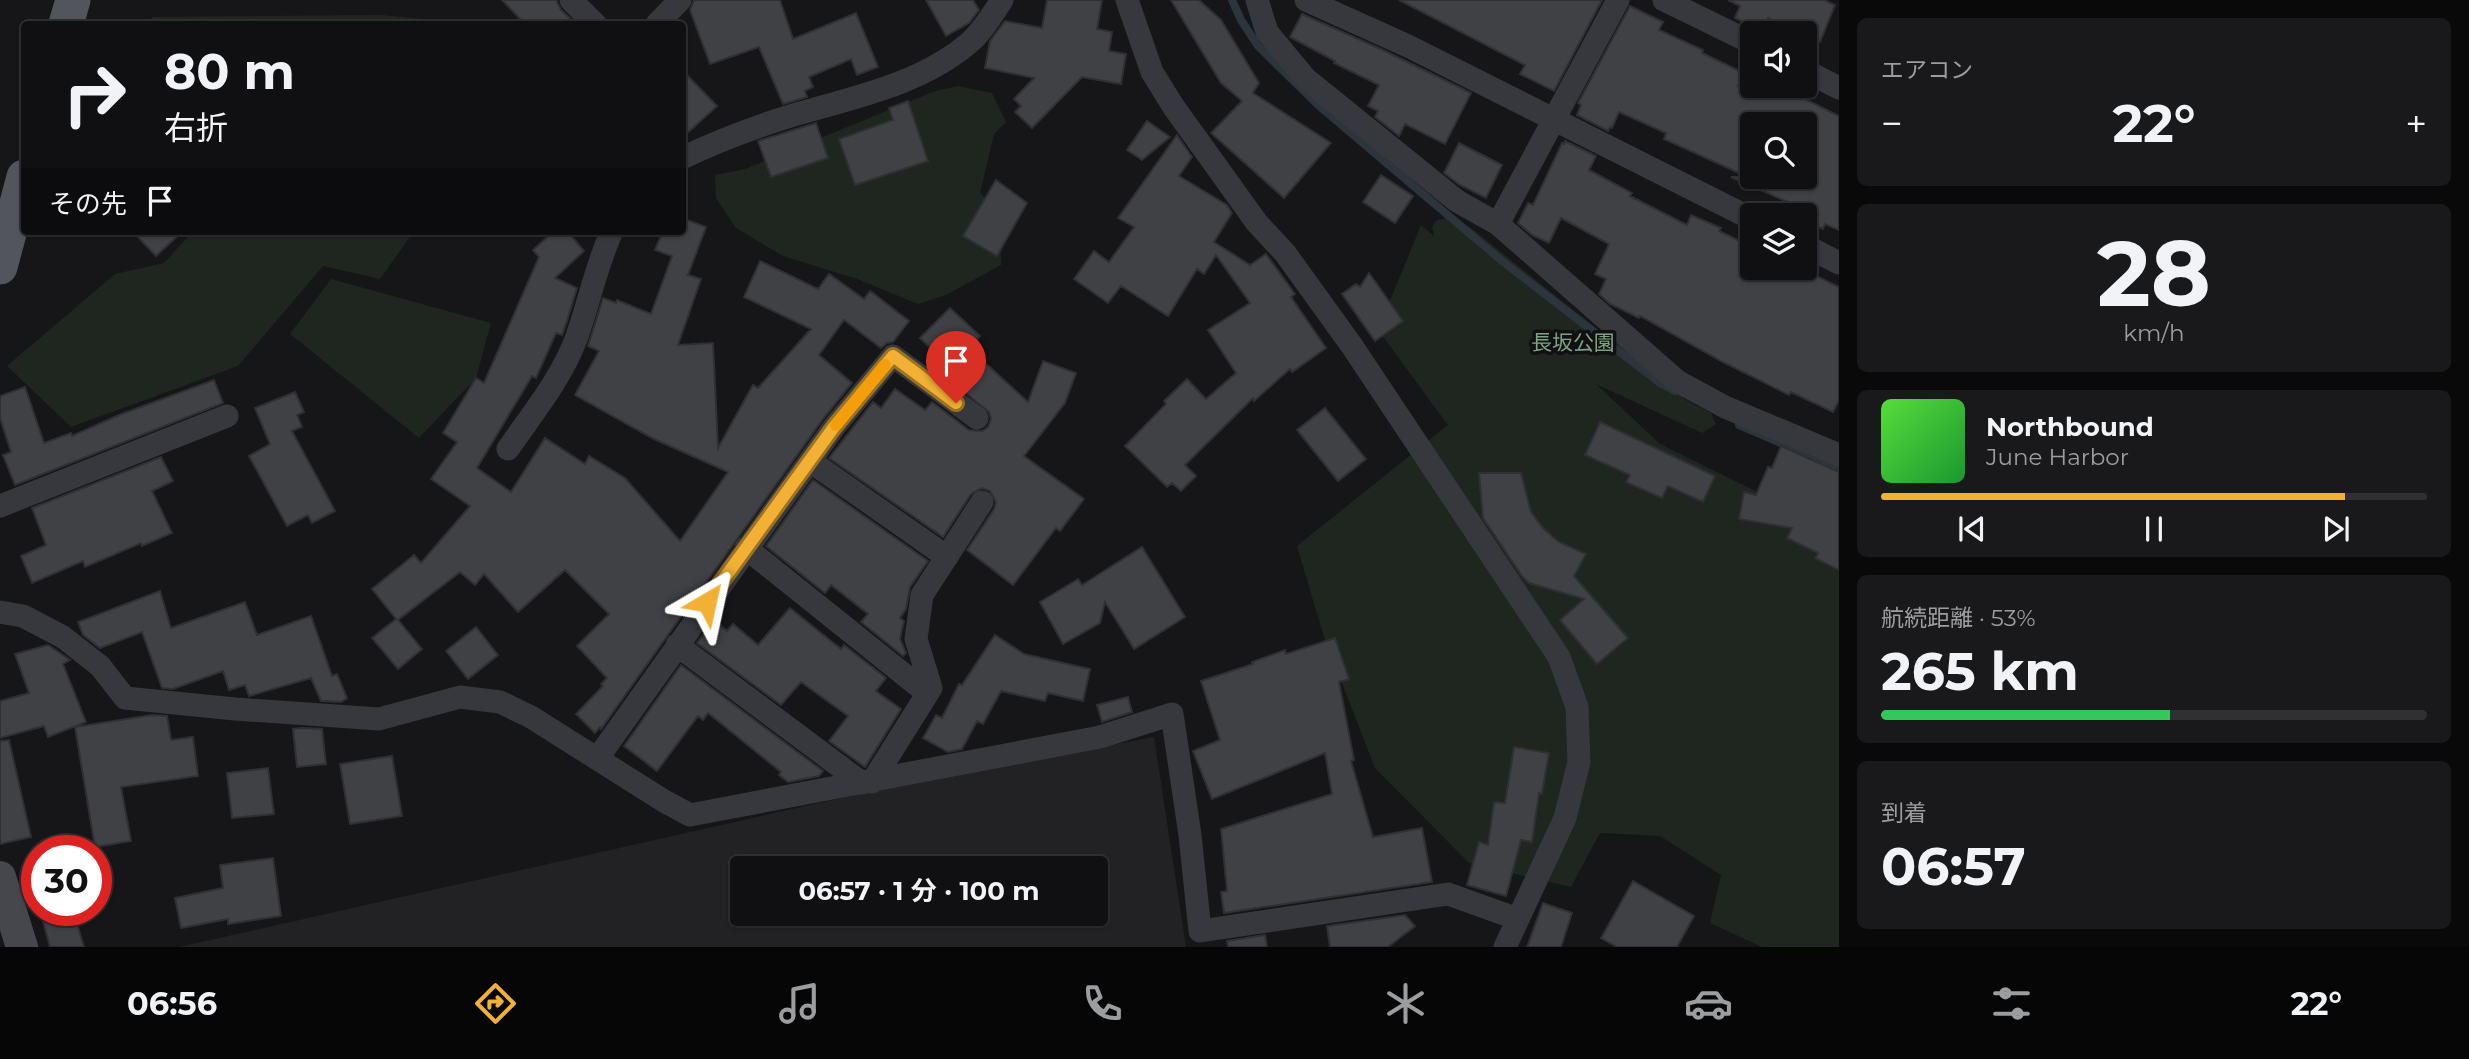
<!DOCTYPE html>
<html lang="ja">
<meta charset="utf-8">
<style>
body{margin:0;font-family:Montserrat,"Noto Sans JP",sans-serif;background:#19191b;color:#f1f3f6;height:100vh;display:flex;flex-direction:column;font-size:26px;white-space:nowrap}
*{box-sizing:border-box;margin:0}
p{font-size:23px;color:#9c9d9f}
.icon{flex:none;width:38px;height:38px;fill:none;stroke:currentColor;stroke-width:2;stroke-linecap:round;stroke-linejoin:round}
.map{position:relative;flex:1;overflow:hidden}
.sheet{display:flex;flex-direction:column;gap:18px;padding:18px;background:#09090a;width:630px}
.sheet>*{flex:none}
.top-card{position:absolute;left:21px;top:21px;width:665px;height:214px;border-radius:7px;box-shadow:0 2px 5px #0004,0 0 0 2px #303032;background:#101012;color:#f1f3f6;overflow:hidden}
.controls{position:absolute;left:1740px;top:21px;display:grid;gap:14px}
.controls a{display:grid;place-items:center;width:77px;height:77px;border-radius:7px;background:#101012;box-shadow:0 2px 5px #0004,0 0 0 2px #303032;font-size:35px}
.speed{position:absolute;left:21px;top:835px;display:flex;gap:14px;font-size:35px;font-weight:700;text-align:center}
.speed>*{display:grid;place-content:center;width:91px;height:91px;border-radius:50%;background:#101012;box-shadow:0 2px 5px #0004,0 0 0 2px #303032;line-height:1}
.speed .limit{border:10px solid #d22;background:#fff;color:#111}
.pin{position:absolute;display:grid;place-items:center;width:60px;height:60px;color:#fff;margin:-72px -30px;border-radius:50% 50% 50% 0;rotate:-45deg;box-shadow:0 0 7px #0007}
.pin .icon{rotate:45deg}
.me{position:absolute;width:77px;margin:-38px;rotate:36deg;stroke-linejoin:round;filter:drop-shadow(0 0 5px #0008)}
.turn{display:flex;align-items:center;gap:24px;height:147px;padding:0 28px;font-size:32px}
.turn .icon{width:91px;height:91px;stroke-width:2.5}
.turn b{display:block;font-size:49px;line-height:60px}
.then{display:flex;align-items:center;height:66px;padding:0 28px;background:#0003;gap:14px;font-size:26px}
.big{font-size:52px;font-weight:700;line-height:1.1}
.sheet .widget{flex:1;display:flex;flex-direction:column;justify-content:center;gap:10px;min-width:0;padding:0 24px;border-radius:10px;background:#19191b}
.sheet .dial{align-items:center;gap:0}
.dial b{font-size:91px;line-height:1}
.song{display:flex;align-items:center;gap:21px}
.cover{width:84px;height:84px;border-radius:10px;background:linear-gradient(135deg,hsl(110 70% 55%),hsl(130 70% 35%))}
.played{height:7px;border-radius:4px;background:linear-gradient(90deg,#f2b134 85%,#303032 85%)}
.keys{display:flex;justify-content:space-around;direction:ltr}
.heat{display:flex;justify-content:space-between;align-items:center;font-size:38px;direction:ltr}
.charge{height:10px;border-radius:5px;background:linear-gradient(90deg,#34c759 53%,#303032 0)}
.trip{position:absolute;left:730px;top:856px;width:378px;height:70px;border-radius:7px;background:#101012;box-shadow:0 2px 5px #0004,0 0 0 2px #303032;font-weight:700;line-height:70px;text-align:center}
.tab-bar{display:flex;height:112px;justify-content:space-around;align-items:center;background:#060607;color:#9c9d9f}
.tab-bar .icon{width:49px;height:49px}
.tab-bar .selected{color:#f2b134}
.tab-bar b{font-size:32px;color:#f1f3f6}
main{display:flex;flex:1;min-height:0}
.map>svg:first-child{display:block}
.built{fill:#222225;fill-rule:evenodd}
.green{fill:#1e261f}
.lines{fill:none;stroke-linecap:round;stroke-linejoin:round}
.stream{stroke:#2c353c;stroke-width:8}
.building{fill:#404145;stroke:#303034;stroke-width:2;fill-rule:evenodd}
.street{stroke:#37383d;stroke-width:23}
.secondary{stroke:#45474d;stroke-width:32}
.primary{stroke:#53555c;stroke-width:35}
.route-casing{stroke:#9d7322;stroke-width:18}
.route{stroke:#f2b134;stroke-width:12}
.slow{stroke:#f59e0b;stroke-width:12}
.labels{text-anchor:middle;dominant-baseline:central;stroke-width:7;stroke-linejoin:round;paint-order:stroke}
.park-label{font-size:21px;fill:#7fa381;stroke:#111113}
</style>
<main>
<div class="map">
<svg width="1839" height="947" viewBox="0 0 1839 947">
<rect width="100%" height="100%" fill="#161618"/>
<path class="built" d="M 1154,737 L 1186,947 L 179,947 L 868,792 ZM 742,868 L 1096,868 L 1096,914 L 742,914 Z"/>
<path class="green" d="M 380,15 L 424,19 L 426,24 L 150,24 L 152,17 Z
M 958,86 L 992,93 L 1006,122 L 994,134 L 980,193 L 1000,213 L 1001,265 L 946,295 L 918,304 L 857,279 L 783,256 L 736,228 L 716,198 L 715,175 L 745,169 L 935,91 Z
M 1452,217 L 1471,228 L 1686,400 L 1711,413 L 1716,424 L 1702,433 L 1596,384 L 1660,444 L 1839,532 L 1839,947 L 1762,947 L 1710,923 L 1721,875 L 1660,836 L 1600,833 L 1571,887 L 1469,863 L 1375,768 L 1324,637 L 1297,546 L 1448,425 L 1378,330 L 1421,225 L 1434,236 L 1432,227 L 1437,220 Z
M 193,231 L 414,231 L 380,279 L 323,266 L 238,366 L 71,427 L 7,366 L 115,274 L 164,263 Z
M 331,279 L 491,323 L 476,378 L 419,438 L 290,334 Z"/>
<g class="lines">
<path class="stream" d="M 1232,0 L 1241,20 L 1258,46 L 1318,105 L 1502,261 L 1660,383 L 1675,391
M 1739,425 L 1839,468"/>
</g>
<path class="building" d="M 502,0 L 556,0 L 561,10 L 576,24 L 525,24 Z
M 694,0 L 780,0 L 793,39 L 856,13 L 878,67 L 857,75 L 851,59 L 809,77 L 813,87 L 805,91 L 807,97 L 783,104 L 759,47 L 710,64 L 690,10 Z
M 926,0 L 973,0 L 979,10 L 969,23 L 946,36 Z
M 1047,0 L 1102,0 L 1097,29 L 1112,32 L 1109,51 L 1126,54 L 1121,84 L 1082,77 L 1032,128 L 1015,112 L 1021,106 L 1014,99 L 1034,78 L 985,68 L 990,41 L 1005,21 L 1042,28 Z
M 1171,0 L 1199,0 L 1221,20 L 1259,83 L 1253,93 L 1331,143 L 1284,198 L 1211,133 L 1242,101 L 1221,83 Z
M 1399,0 L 1602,0 L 1554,91 L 1520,74 L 1525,65 Z
M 1728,0 L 1824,0 L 1835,5 L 1820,42 L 1768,18 L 1762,30 L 1735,18 L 1740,6 Z
M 1630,6 L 1663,22 L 1659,30 L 1703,50 L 1702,53 L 1744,73 L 1738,86 L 1792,86 L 1789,91 L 1839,116 L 1839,230 L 1825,224 L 1823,229 L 1804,221 L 1804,215 L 1793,215 L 1797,206 L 1731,177 L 1748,177 L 1664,139 L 1666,133 L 1619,112 L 1612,128 L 1610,127 L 1608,131 L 1577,115 L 1581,105 L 1578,103 ZM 1752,124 L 1804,124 L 1804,177 L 1752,177 Z
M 1302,14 L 1383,50 L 1471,93 L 1445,144 L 1405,124 L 1399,136 L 1375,117 L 1378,111 L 1368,106 L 1379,85 L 1334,63 L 1335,61 L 1290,37 Z
M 682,70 L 717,106 L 682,138 Z
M 908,101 L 928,161 L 855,185 L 839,139 L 893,120 L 889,108 Z
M 1147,121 L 1170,137 L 1142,160 L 1127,150 Z
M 816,123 L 828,158 L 771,177 L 758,141 Z
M 1177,135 L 1192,157 L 1179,176 L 1227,205 L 1232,213 L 1214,242 L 1250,265 L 1266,254 L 1295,294 L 1291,297 L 1326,348 L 1292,372 L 1290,369 L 1254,401 L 1253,398 L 1185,465 L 1196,476 L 1181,491 L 1172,483 L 1167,487 L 1125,446 L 1166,404 L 1164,401 L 1187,379 L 1206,399 L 1236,373 L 1208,330 L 1250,303 L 1216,255 L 1204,274 L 1197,269 L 1168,316 L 1121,286 L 1108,303 L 1074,279 L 1094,251 L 1109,262 L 1134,227 L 1118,218 Z
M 1565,141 L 1596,156 L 1589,170 L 1632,193 L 1630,196 L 1687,225 L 1691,215 L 1721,228 L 1719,231 L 1752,247 L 1752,268 L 1783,268 L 1808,280 L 1811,273 L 1839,287 L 1839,400 L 1833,412 L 1791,392 L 1789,395 L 1723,362 L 1640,316 L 1639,318 L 1610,304 L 1599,294 L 1606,279 L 1595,274 L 1609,244 L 1561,218 L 1549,243 L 1532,235 L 1518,223 L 1528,203 L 1533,205 L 1562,143 L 1564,144 Z
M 1459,143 L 1502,165 L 1486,198 L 1460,185 L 1444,173 Z
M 1381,175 L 1413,196 L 1395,223 L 1363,202 Z
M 996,180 L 1027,203 L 997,256 L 963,236 Z
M 682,218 L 706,227 L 688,275 L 701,279 L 678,345 L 713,343 L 718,448 L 753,385 L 758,388 L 811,329 L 744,297 L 760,261 L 818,289 L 829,274 L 864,299 L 870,291 L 909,321 L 893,342 L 887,343 L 881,348 L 844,320 L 819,355 L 852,383 L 823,419 L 705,584 L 689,598 L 692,601 L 601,729 L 600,727 L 595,733 L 576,714 L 603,686 L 601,684 L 607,678 L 577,646 L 609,614 L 565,570 L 518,612 L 484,574 L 475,585 L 460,572 L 398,620 L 422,649 L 398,669 L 372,638 L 396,619 L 372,589 L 414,555 L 421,563 L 470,506 L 431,479 L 457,442 L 443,433 L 476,378 L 484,383 L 539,257 L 533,250 L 554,231 L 567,231 L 584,251 L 555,278 L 577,288 L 567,321 L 562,335 L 556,333 L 536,378 L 532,376 L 477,468 L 511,492 L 545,438 L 585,464 L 589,456 L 625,478 L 680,541 L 728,472 L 654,439 L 575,395 L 599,351 L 588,346 L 603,298 L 616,303 L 617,300 L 651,314 L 672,256 L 655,250 L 663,231 L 682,231 Z
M 132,231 L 183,231 L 156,256 Z
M 1369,273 L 1403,321 L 1375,341 L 1342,294 L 1356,284 L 1360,287 Z
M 950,308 L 980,336 L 969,348 L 1028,402 L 1043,361 L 1076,373 L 1065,403 L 1024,456 L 1084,499 L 1060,531 L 1056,528 L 1013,585 L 967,550 L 994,509 L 996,502 L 990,491 L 982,488 L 971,494 L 943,537 L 829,458 L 873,402 L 881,408 L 895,389 L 925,410 L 932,402 L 969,430 L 982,431 L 988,427 L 991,419 L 989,412 L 951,381 L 957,374 L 920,338 Z
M 214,380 L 223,403 L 15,485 L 3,455 L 11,452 L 0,418 L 0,396 L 25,387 L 44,443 L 71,433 L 72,436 L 119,415 Z
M 295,392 L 304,412 L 297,415 L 302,427 L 292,431 L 335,511 L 312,523 L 308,515 L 287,526 L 249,456 L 270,444 L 255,408 Z
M 1325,408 L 1366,459 L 1338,481 L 1297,430 Z
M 1600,422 L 1715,476 L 1703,502 L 1668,486 L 1662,498 L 1626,482 L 1630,475 L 1585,455 Z
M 1781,446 L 1839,472 L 1839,570 L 1815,558 L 1818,553 L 1787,538 L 1792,528 L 1739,519 L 1744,492 L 1756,495 L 1768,467 L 1772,468 Z
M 161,457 L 173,481 L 152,491 L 172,533 L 142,546 L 141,543 L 85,567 L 83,561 L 32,583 L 21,556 L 46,545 L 32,508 Z
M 1479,473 L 1521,473 L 1531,512 L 1543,528 L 1559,542 L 1586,554 L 1574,576 L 1628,638 L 1597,664 L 1560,620 L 1584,599 L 1529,583 L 1522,576 L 1483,518 Z
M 813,480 L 928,561 L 910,587 L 906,609 L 900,618 L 904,621 L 900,639 L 906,653 L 903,656 L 861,622 L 868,614 L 831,585 L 825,593 L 766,546 Z
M 1142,547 L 1185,617 L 1134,649 L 1105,602 L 1100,623 L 1063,644 L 1040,602 L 1078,579 L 1082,585 Z
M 160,591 L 171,628 L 245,602 L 257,635 L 311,616 L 332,676 L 337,674 L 347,698 L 341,702 L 321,701 L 311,678 L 249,696 L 245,685 L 229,690 L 223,671 L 173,689 L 162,688 L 142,632 L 100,648 L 83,635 L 78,622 Z
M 790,608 L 841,649 L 844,645 L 886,678 L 876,691 L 901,709 L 865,767 L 829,741 L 848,716 L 801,682 L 781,705 L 697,643 L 714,620 L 727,631 L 733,624 L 758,645 Z
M 476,627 L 498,655 L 468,679 L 446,651 Z
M 995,635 L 1024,654 L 1090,669 L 1083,701 L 1048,693 L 1045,701 L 1001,691 L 983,724 L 977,721 L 962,749 L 948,752 L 923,738 L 936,715 L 942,718 L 959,684 L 962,685 Z
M 1335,638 L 1349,679 L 1339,682 L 1354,760 L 1351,761 L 1373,837 L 1422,828 L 1432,882 L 1224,913 L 1221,892 L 1227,891 L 1221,829 L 1332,794 L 1325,753 L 1212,799 L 1193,751 L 1220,740 L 1201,681 L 1253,664 L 1252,662 L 1285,650 L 1286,654 Z
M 48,645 L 70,660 L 63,664 L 86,722 L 48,737 L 44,726 L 0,738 L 0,701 L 29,693 L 15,654 Z
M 681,665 L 823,771 L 819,776 L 788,782 L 779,775 L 781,772 L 708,713 L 703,720 L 698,716 L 657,771 L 624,746 Z
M 1128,697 L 1132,712 L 1102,722 L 1097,705 Z
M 152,715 L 167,716 L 171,740 L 193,737 L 198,776 L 121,787 L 131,841 L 95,847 L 75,727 Z
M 302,728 L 322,729 L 326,764 L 297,767 L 293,729 Z
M 9,740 L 31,837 L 0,844 L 0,741 Z
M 1514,747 L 1549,753 L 1542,794 L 1539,793 L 1532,842 L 1521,840 L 1506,896 L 1467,885 L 1479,842 L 1488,845 L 1494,802 L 1505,803 Z
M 392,756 L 402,816 L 350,824 L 340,764 Z
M 268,768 L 274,814 L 232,818 L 227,773 Z
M 273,858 L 281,916 L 228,924 L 228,919 L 181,928 L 175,898 L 223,888 L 220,865 Z
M 1633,881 L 1694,916 L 1677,947 L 1617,947 L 1601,938 Z
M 1543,903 L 1572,913 L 1561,947 L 1527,947 Z
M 40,910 L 73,910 L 84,947 L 50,947 Z
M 1405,915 L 1415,926 L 1388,947 L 1330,947 L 1327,926 Z
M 1265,935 L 1267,947 L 1228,947 L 1227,941 Z"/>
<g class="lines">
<path class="street" d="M 571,0 L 595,24
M 1127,0 L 1152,72 L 1173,106 L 1257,223 L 1285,253 L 1352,346 L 1559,657 L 1577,707 L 1579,762 L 1565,818 L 1505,947
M 1257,0 L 1267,32 L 1306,79 L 1457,201 L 1498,224 L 1677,381 L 1725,407 L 1839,455
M 1306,0 L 1408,46 L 1752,219
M 1664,0 L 1752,43
M 657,24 L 680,0
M 1804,70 L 1839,88
M 682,158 C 716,142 752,128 787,117 C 850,98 918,86 969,43 C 983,31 992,15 1002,0
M 1498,224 L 1618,0
M 1804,245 L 1839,263
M 508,449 C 532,414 561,379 576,339 C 589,303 596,266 612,231
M 810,461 L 947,557
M 0,506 L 227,416
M 746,548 L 927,693
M 0,612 L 23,616 L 63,637 L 100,666 L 125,698 L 235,709 L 379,719 L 460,697 L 500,702 L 531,717 L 664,801 L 690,815 L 1100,737 L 1172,714 L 1190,835 L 1200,931 L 1448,894 L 1518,919
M 677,645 L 862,783
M 597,759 L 834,427 L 893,356 L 977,418
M 872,782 L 931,688 L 916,639 L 922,595 L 982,502"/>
<path class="secondary" d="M 0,877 L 22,947"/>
<path class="primary" d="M 66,24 L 73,0
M 0,267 L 24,177"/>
</g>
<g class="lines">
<g class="route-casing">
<path id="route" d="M 707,602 L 834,427 L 893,356 L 956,403"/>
</g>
<use href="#route" class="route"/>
<path class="slow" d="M 836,425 L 885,365"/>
</g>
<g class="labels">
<g class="park-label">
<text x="1573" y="342">長坂公園</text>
</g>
</g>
</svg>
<div class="controls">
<a><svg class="icon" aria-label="sound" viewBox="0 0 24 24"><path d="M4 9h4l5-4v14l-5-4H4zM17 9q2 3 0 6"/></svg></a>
<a><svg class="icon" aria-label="search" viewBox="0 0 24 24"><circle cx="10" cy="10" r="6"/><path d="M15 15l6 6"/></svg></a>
<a><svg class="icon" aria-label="layers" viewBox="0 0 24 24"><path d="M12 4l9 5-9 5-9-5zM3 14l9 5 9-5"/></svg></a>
</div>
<div class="speed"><div class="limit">30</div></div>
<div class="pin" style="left:956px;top:403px;background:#d93025"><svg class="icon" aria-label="arrive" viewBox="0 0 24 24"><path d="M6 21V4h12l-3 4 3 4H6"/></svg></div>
<svg class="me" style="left:707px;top:602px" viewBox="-20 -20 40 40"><path d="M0-17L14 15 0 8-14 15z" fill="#f2b134" stroke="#fff" stroke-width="4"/></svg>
<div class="trip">06:57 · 1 分 · 100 m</div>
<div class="top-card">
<div class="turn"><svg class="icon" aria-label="right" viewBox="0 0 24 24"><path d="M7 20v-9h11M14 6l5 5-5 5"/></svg><div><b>80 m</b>右折</div></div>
<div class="then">その先<svg class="icon" aria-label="arrive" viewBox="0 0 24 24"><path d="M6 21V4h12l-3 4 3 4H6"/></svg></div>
</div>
</div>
<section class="sheet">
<div class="widget"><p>エアコン</p>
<div class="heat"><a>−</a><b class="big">22°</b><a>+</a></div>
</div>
<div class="widget dial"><b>28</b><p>km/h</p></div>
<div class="widget">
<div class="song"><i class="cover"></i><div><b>Northbound</b><p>June Harbor</p></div></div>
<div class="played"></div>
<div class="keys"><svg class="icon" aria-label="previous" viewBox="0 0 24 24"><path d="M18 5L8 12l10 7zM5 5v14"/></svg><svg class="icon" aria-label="pause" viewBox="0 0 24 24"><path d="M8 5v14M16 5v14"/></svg><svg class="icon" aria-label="next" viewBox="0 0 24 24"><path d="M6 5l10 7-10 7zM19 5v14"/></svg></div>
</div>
<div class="widget"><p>航続距離 · 53%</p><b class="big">265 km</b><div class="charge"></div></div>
<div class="widget"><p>到着</p><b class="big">06:57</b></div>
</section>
</main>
<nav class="tab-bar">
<b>06:56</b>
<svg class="icon selected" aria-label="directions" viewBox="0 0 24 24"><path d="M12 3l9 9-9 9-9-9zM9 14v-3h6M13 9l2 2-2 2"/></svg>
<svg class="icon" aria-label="music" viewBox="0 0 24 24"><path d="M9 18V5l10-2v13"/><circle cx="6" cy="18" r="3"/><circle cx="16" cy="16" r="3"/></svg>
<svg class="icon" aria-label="phone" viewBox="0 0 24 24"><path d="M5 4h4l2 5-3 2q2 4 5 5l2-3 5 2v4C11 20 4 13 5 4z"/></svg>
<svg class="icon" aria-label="climate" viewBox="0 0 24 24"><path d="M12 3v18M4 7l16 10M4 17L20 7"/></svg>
<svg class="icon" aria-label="car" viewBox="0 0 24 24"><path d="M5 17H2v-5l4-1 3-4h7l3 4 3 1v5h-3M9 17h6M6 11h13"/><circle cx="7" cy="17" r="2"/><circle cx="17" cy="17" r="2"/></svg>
<svg class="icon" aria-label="filters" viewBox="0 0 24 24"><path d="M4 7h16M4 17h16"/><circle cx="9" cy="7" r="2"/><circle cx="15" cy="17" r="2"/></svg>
<b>22°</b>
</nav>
